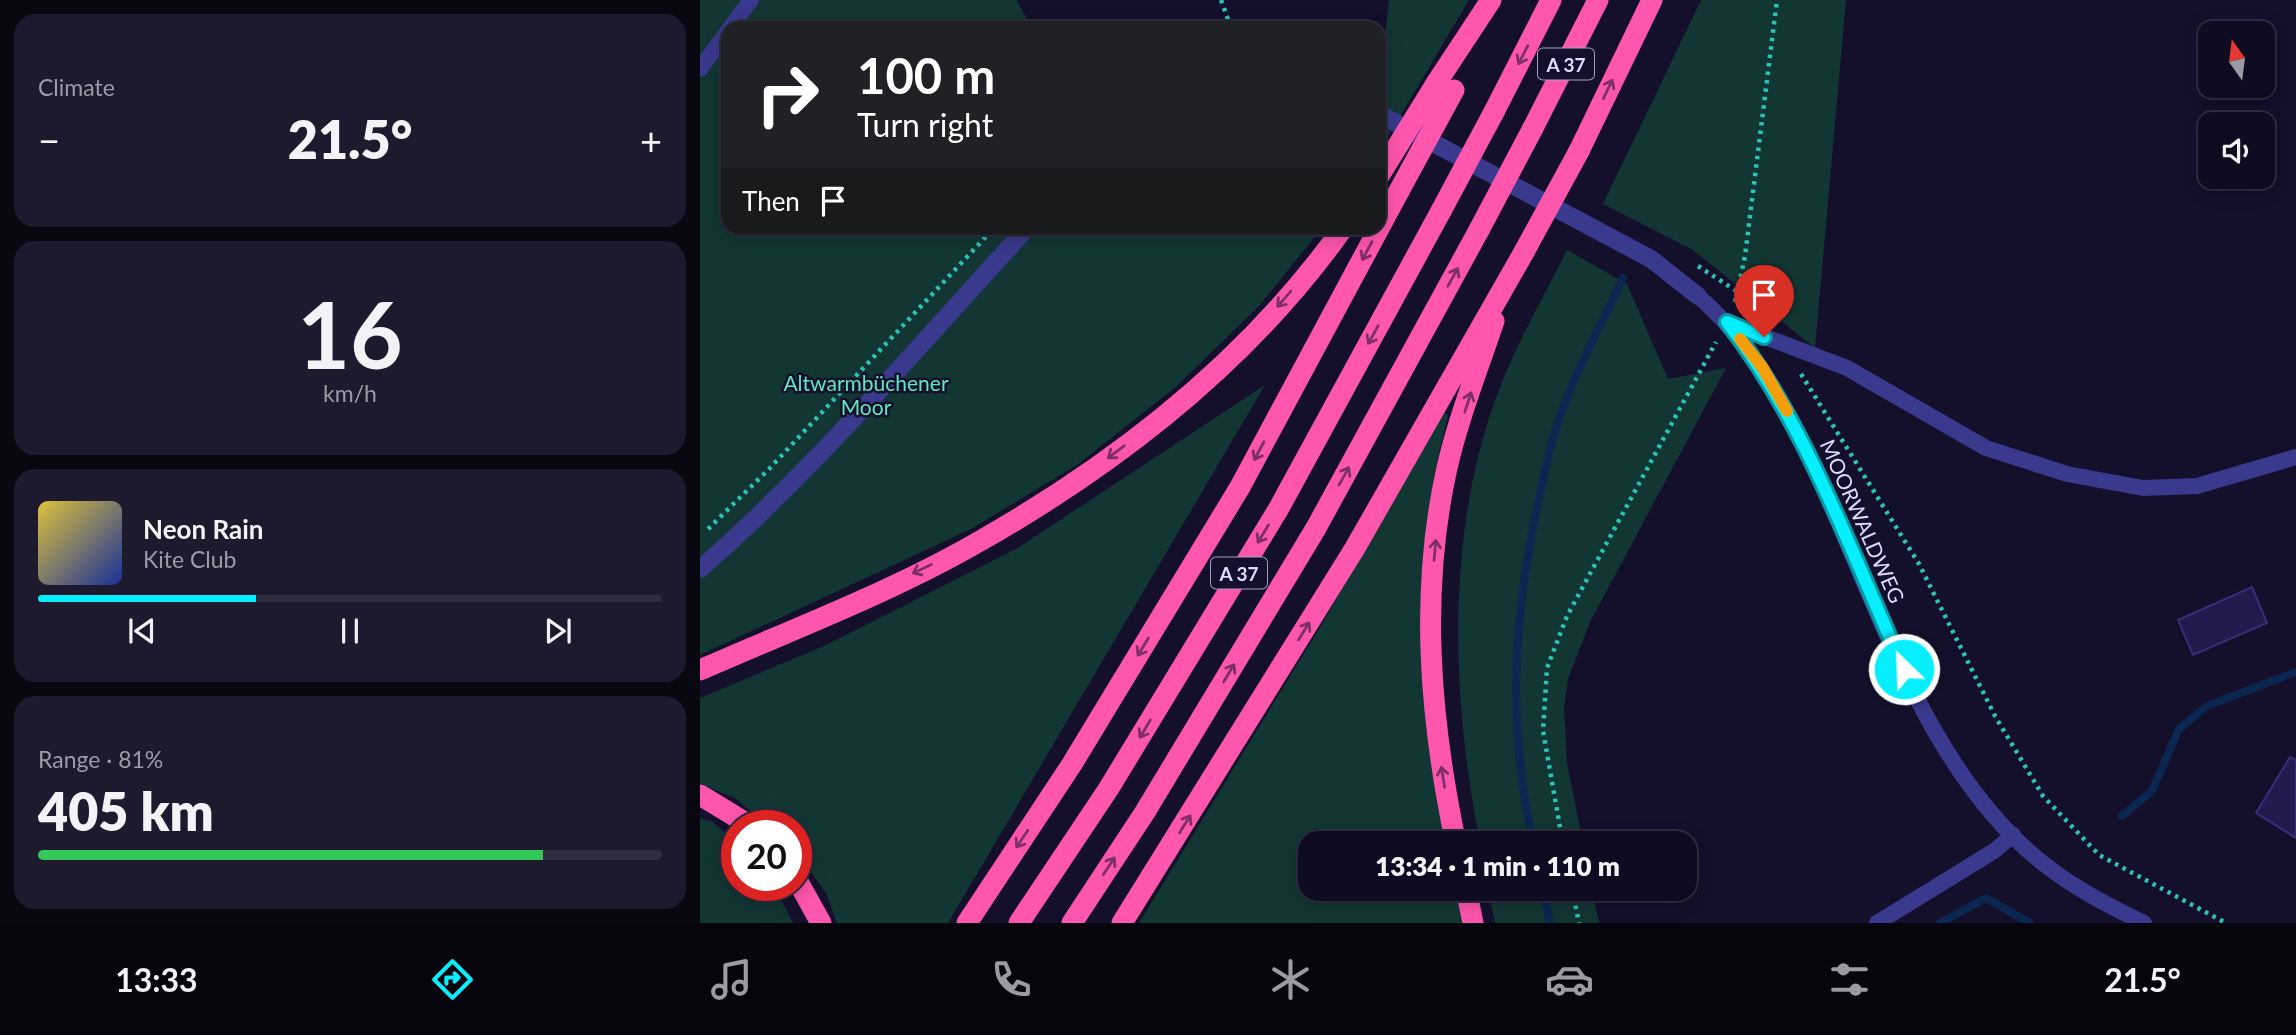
<!DOCTYPE html>
<meta charset="utf-8">
<style>
body{margin:0;font-family:Lato,sans-serif;background:#1d1a2e;color:#f1f3f6;height:100vh;display:flex;flex-direction:column;font-size:26px;white-space:nowrap}
*{box-sizing:border-box;margin:0}
p{font-size:23px;color:#9b9ba5}
.icon{flex:none;width:38px;height:38px;fill:none;stroke:currentColor;stroke-width:2;stroke-linecap:round;stroke-linejoin:round}
.map{position:relative;flex:1;overflow:hidden}
.details{display:flex;flex-direction:column;gap:14px;padding:14px;background:#080712;width:700px}
.details>*{flex:none}
.guide{position:absolute;left:21px;top:21px;width:665px;height:214px;border-radius:21px;box-shadow:0 4px 18px #0003,0 0 0 2px #2f2c3f;background:#202124;color:#fff;overflow:hidden}
.needle{width:46px;rotate:346deg}
.tools{position:absolute;left:1498px;top:21px;display:grid;gap:14px}
.tools a{display:grid;place-items:center;width:77px;height:77px;border-radius:14px;background:#0f0c21;box-shadow:0 4px 18px #0003,0 0 0 2px #2f2c3f;font-size:35px}
.speed{position:absolute;left:21px;top:810px;display:flex;gap:14px;font-size:35px;font-weight:700;text-align:center}
.speed>*{display:grid;place-content:center;width:91px;height:91px;border-radius:50%;background:#0f0c21;box-shadow:0 4px 18px #0003,0 0 0 2px #2f2c3f;line-height:1}
.speed .limit{border:10px solid #d22;background:#fff;color:#111}
.pin{position:absolute;display:grid;place-items:center;width:60px;height:60px;color:#fff;margin:-72px -30px;border-radius:50% 50% 50% 0;rotate:-45deg;box-shadow:0 0 7px #0007}
.pin .icon{rotate:45deg}
.me{position:absolute;width:77px;margin:-38px;rotate:336deg;stroke-linejoin:round;filter:drop-shadow(0 0 5px #0008)}
.turn{display:flex;align-items:center;gap:24px;height:147px;padding:0 21px;font-size:32px}
.turn .icon{width:91px;height:91px;stroke-width:2.5}
.turn b{display:block;font-size:49px;line-height:60px}
.then{display:flex;align-items:center;height:66px;padding:0 21px;background:#0003;gap:14px;font-size:26px}
.big{font-size:52px;font-weight:800;line-height:1.1}
.details .widget{flex:1;display:flex;flex-direction:column;justify-content:center;gap:10px;min-width:0;padding:0 24px;border-radius:21px;background:#1d1a2e}
.details .dial{align-items:center;gap:0}
.dial b{font-size:91px;line-height:1}
.song{display:flex;align-items:center;gap:21px}
.cover{width:84px;height:84px;border-radius:10px;background:linear-gradient(135deg,hsl(50 70% 55%),hsl(230 70% 35%))}
.played{height:7px;border-radius:4px;background:linear-gradient(90deg,#07efff 35%,#2f2c3f 35%)}
.keys{display:flex;justify-content:space-around;direction:ltr}
.heat{display:flex;justify-content:space-between;align-items:center;font-size:38px;direction:ltr}
.charge{height:10px;border-radius:5px;background:linear-gradient(90deg,#34c759 81%,#2f2c3f 0)}
.trip{position:absolute;left:598px;top:831px;width:399px;height:70px;border-radius:21px;background:#0f0c21;box-shadow:0 4px 18px #0003,0 0 0 2px #2f2c3f;font-weight:800;line-height:70px;text-align:center}
.tab-bar{display:flex;height:112px;justify-content:space-around;align-items:center;background:#06050d;color:#9b9ba5}
.tab-bar .icon{width:49px;height:49px}
.tab-bar .on{color:#07efff}
.tab-bar b{font-size:32px;color:#f1f3f6}
main{display:flex;flex:1;min-height:0}
.map>svg:first-child{display:block}
.green{fill:#123634}
.lines{fill:none;stroke-linecap:round;stroke-linejoin:round}
.stream{stroke:#0a2651;stroke-width:8}
.building{fill:#231b4e;stroke:#392c7b;stroke-width:2}
.path{stroke:#2ac4b5;stroke-width:4.5;stroke-dasharray:3.5 5;stroke-linecap:butt}
.lane{stroke:#39398d;stroke-width:16}
.street{stroke:#39398d;stroke-width:18}
.highway{stroke:#ff56ad;stroke-width:21}
.highway-bridge{stroke:#ff56ad;stroke-width:21}
.oneway{stroke:#7e3066}
.route-casing{stroke:#059ba6;stroke-width:18}
.route{stroke:#07efff;stroke-width:12}
.slow{stroke:#f59e0b;stroke-width:12}
.labels{text-anchor:middle;dominant-baseline:central;stroke-width:5;stroke-linejoin:round;paint-order:stroke}
.shield{fill:#14102c;stroke:#a19ec0;stroke-width:2}
.shield-label{font-size:19px;font-weight:bold;fill:#dedbff}
.park-label{font-size:21px;fill:#5fe7c0;stroke:#14102c}
.street-label{font-size:21px;fill:#dedbff;stroke:#14102c}
</style>
<main>
<section class="details">
<div class="widget"><p>Climate</p>
<div class="heat"><a>−</a><b class="big">21.5°</b><a>+</a></div>
</div>
<div class="widget dial"><b>16</b><p>km/h</p></div>
<div class="widget">
<div class="song"><i class="cover"></i><div><b>Neon Rain</b><p>Kite Club</p></div></div>
<div class="played"></div>
<div class="keys"><svg class="icon" aria-label="previous" viewBox="0 0 24 24"><path d="M18 5L8 12l10 7zM5 5v14"/></svg><svg class="icon" aria-label="pause" viewBox="0 0 24 24"><path d="M8 5v14M16 5v14"/></svg><svg class="icon" aria-label="next" viewBox="0 0 24 24"><path d="M6 5l10 7-10 7zM19 5v14"/></svg></div>
</div>
<div class="widget"><p>Range · 81%</p><b class="big">405 km</b><div class="charge"></div></div>
</section>
<div class="map">
<svg width="1596" height="923" viewBox="0 0 1596 923">
<rect width="100%" height="100%" fill="#14102c"/>
<path class="green" d="M 0,0 L 317,0 L 331,28 L 28,28 L 28,228 L 622,228 L 559,306 L 477,386 L 377,465 L 271,529 L 0,655 Z
M 689,0 L 769,0 L 679,152 L 679,55 L 683,54 Z
M 1001,0 L 1146,0 L 1115,348 L 993,250 L 903,204 Z
M 867,250 L 927,284 L 968,379 L 1026,368 L 890,622 L 868,679 L 864,708 L 867,763 L 883,843 L 780,843 C 752,701 745,536 796,398 C 814,347 843,298 867,250 Z
M 565,385 L 248,923 L 137,923 L 126,893 L 96,852 L 96,826 L 67,826 L 35,798 L 0,784 L 0,698 L 124,646 L 316,549 Z
M 742,411 L 748,415 C 710,567 715,691 746,843 L 611,844 L 611,889 L 756,889 L 763,923 L 439,923 L 622,624 Z
M 0,818 L 13,822 L 37,842 L 37,886 L 74,886 L 93,923 L 0,923 Z
M 788,889 L 892,889 L 899,923 L 795,923 Z"/>
<g class="lines">
<path class="stream" d="M 1422,816 L 1452,791 L 1479,729 L 1507,706 L 1596,672
M 833,844 C 809,731 812,635 834,522 C 842,484 849,445 863,408 C 879,364 903,321 923,278
M 843,889 L 850,923
M 1240,923 L 1286,898 L 1330,923"/>
</g>
<path class="building" d="M 1552,587 L 1567,623 L 1493,655 L 1478,620 Z
M 1590,757 L 1596,760 L 1596,838 L 1556,813 Z"/>
<g class="lines">
<path class="path" d="M 521,0 L 531,28
M 998,266 L 1038,292 L 1054,310
M 1035,302 L 1045,256 L 1077,0
M 1101,374 L 1219,564 L 1295,716 L 1343,796 L 1399,855 L 1526,923
M 8,529 L 69,469 L 294,228
M 863,844 L 843,731 L 847,668 L 867,616 L 1016,342
M 872,889 L 879,923"/>
<path class="lane" d="M 30,28 L 51,0
M 0,69 L 28,31
M 998,296 C 1062,352 1097,426 1130,503 C 1184,625 1235,779 1344,864 C 1374,888 1409,906 1444,923
M 1029,323 L 1147,368 L 1286,448 L 1367,474 L 1443,488 L 1497,486 L 1596,457
M 1177,923 L 1294,851 L 1313,835"/>
<path class="street" d="M 679,114 L 951,259 L 998,296
M 0,569 C 119,465 220,344 327,228"/>
<path class="highway" d="M 737,82 L 791,0
M 795,110 L 851,0
M 833,128 L 898,0
M 879,151 L 952,0
M 0,670 C 91,630 194,591 280,541 C 419,462 550,359 643,228
M 0,795 L 51,826
M 756,844 C 730,720 719,593 747,468 C 758,419 778,369 794,321
M 96,878 L 121,923
M 766,889 L 773,923
M 267,923 L 372,764 L 540,487 L 699,191
M 319,923 L 409,788 L 579,508 L 741,211
M 372,923 L 445,812 L 616,528 L 779,230
M 422,923 L 655,548 L 824,252"/>
<path class="highway-bridge" d="M 679,176 L 737,82
M 699,191 L 754,90
M 741,211 L 795,110
M 779,230 L 833,128
M 824,252 L 879,151"/>
</g>
<defs><path id="oneway-shaft" d="M-6 0H5M1.5-3L5.5 0L1.5 3" fill="none" stroke-width="1.6" stroke-linecap="round" stroke-linejoin="round" transform="scale(1.75)"/></defs>
<g class="oneway">
<use href="#oneway-shaft" transform="translate(823 55) rotate(117)"/>
<use href="#oneway-shaft" transform="translate(908 89) rotate(-64)"/>
<use href="#oneway-shaft" transform="translate(667 251) rotate(118)"/>
<use href="#oneway-shaft" transform="translate(753 277) rotate(-61)"/>
<use href="#oneway-shaft" transform="translate(584 299) rotate(131)"/>
<use href="#oneway-shaft" transform="translate(673 335) rotate(119)"/>
<use href="#oneway-shaft" transform="translate(768 402) rotate(-72)"/>
<use href="#oneway-shaft" transform="translate(559 451) rotate(118)"/>
<use href="#oneway-shaft" transform="translate(416 452) rotate(143)"/>
<use href="#oneway-shaft" transform="translate(644 476) rotate(-61)"/>
<use href="#oneway-shaft" transform="translate(563 534) rotate(121)"/>
<use href="#oneway-shaft" transform="translate(735 550) rotate(-85)"/>
<use href="#oneway-shaft" transform="translate(222 569) rotate(154)"/>
<use href="#oneway-shaft" transform="translate(604 631) rotate(-58)"/>
<use href="#oneway-shaft" transform="translate(443 647) rotate(121)"/>
<use href="#oneway-shaft" transform="translate(529 673) rotate(-59)"/>
<use href="#oneway-shaft" transform="translate(445 729) rotate(121)"/>
<use href="#oneway-shaft" transform="translate(743 777) rotate(-99)"/>
<use href="#oneway-shaft" transform="translate(485 824) rotate(-58)"/>
<use href="#oneway-shaft" transform="translate(322 839) rotate(124)"/>
<use href="#oneway-shaft" transform="translate(409 866) rotate(-57)"/>
</g>
<g class="lines">
<g class="route-casing">
<path id="route" d="M 1064,337 L 1027,322 C 1107,425 1150,551 1204,669"/>
</g>
<use href="#route" class="route"/>
<path class="slow" d="M 1040,339 L 1062,367 L 1087,411"/>
</g>
<g class="labels">
<g class="shield">
<rect x="838" y="48.5" width="56" height="31" rx="5"/>
<rect x="511" y="557.5" width="56" height="31" rx="5"/>
</g>
<g class="shield-label">
<text x="866" y="64">A 37</text>
<text x="539" y="573">A 37</text>
</g>
<g class="park-label">
<text x="166" y="382">Altwarmbüchener<tspan x="166" dy="24">Moor</tspan></text>
</g>
<g class="street-label">
<text transform="translate(1163 521) rotate(66)">MOORWALDWEG</text>
</g>
</g>
</svg>
<div class="tools">
<a><svg class="needle" viewBox="-14 -14 28 28"><path d="M0-13l5 13h-10z" fill="#e53935"/><path d="M0 13l5-13h-10z" fill="#9b9ba5"/></svg></a>
<a><svg class="icon" aria-label="sound" viewBox="0 0 24 24"><path d="M4 9h4l5-4v14l-5-4H4zM17 9q2 3 0 6"/></svg></a>
</div>
<div class="speed"><div class="limit">20</div></div>
<div class="pin" style="left:1064px;top:337px;background:#d93025"><svg class="icon" aria-label="arrive" viewBox="0 0 24 24"><path d="M6 21V4h12l-3 4 3 4H6"/></svg></div>
<svg class="me" style="left:1204px;top:669px" viewBox="-20 -20 40 40"><circle r="17" fill="#07efff" stroke="#fff" stroke-width="3"/><path d="M0-11L8 9 0 5-8 9z" fill="#fff"/></svg>
<div class="trip">13:34 · 1 min · 110 m</div>
<div class="guide">
<div class="turn"><svg class="icon" aria-label="right" viewBox="0 0 24 24"><path d="M7 20v-9h11M14 6l5 5-5 5"/></svg><div><b>100 m</b>Turn right</div></div>
<div class="then">Then<svg class="icon" aria-label="arrive" viewBox="0 0 24 24"><path d="M6 21V4h12l-3 4 3 4H6"/></svg></div>
</div>
</div>
</main>
<nav class="tab-bar">
<b>13:33</b>
<svg class="icon on" aria-label="directions" viewBox="0 0 24 24"><path d="M12 3l9 9-9 9-9-9zM9 14v-3h6M13 9l2 2-2 2"/></svg>
<svg class="icon" aria-label="music" viewBox="0 0 24 24"><path d="M9 18V5l10-2v13"/><circle cx="6" cy="18" r="3"/><circle cx="16" cy="16" r="3"/></svg>
<svg class="icon" aria-label="phone" viewBox="0 0 24 24"><path d="M5 4h4l2 5-3 2q2 4 5 5l2-3 5 2v4C11 20 4 13 5 4z"/></svg>
<svg class="icon" aria-label="climate" viewBox="0 0 24 24"><path d="M12 3v18M4 7l16 10M4 17L20 7"/></svg>
<svg class="icon" aria-label="car" viewBox="0 0 24 24"><path d="M5 17H2v-5l4-1 3-4h7l3 4 3 1v5h-3M9 17h6M6 11h13"/><circle cx="7" cy="17" r="2"/><circle cx="17" cy="17" r="2"/></svg>
<svg class="icon" aria-label="filters" viewBox="0 0 24 24"><path d="M4 7h16M4 17h16"/><circle cx="9" cy="7" r="2"/><circle cx="15" cy="17" r="2"/></svg>
<b>21.5°</b>
</nav>
